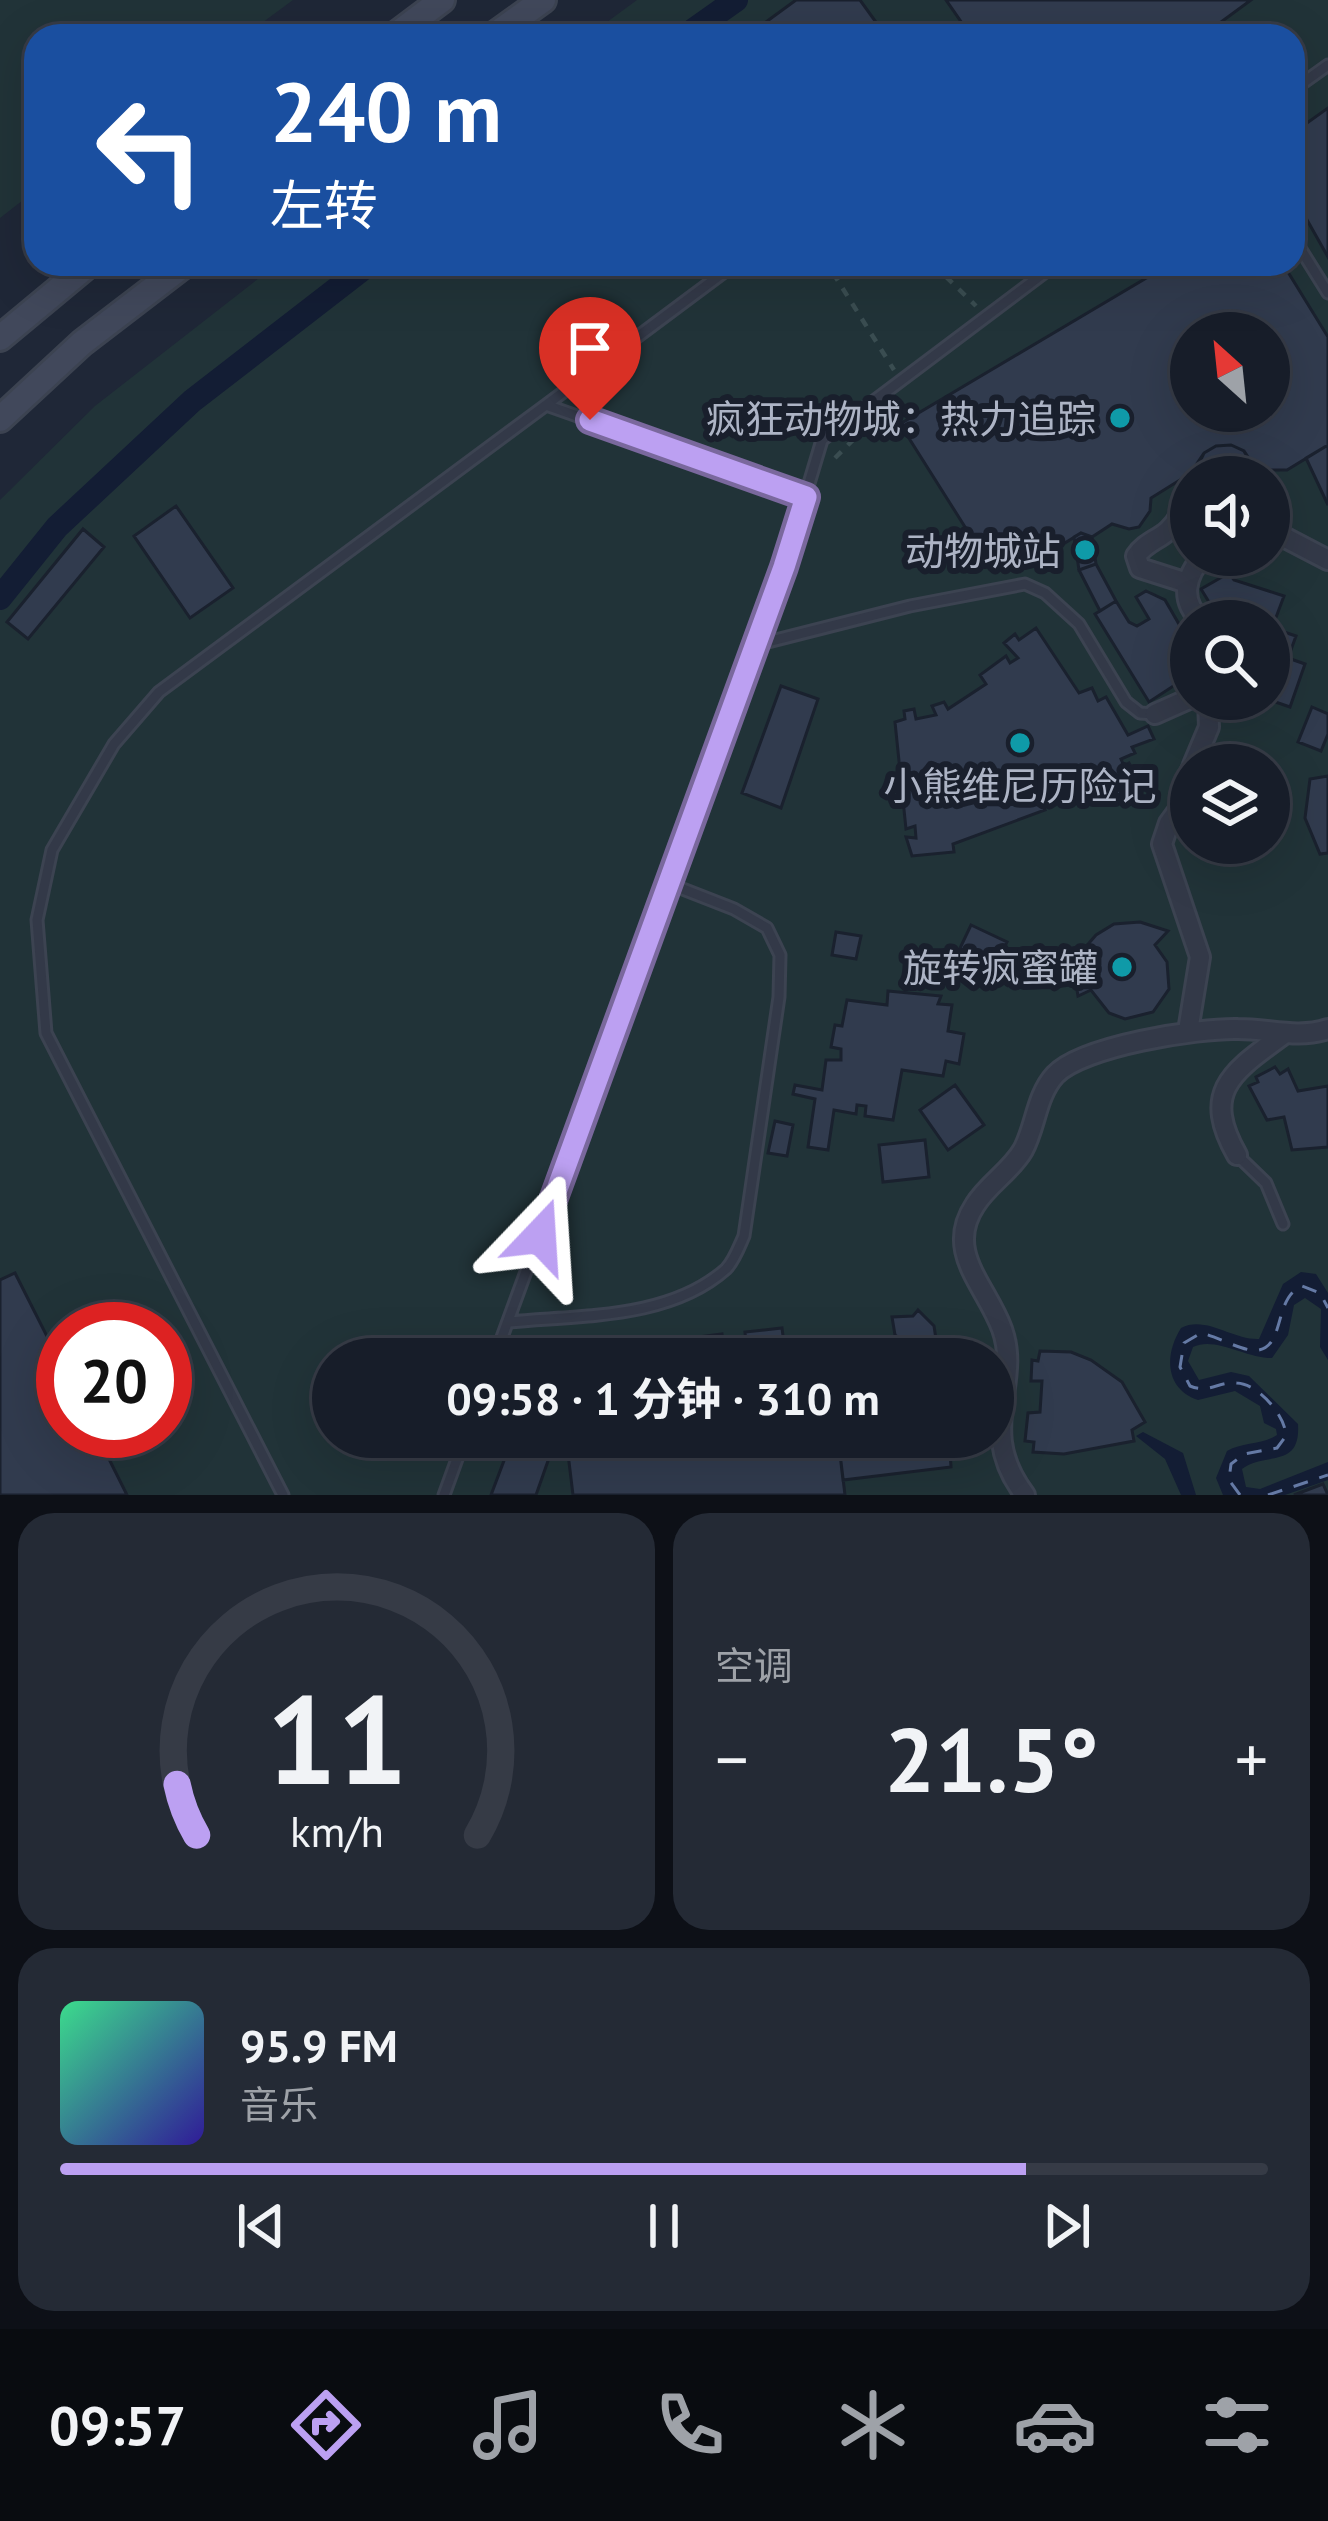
<!DOCTYPE html>
<html lang="zh">
<meta charset="utf-8">
<style>
body{margin:0;font-family:"PT Sans","Noto Sans SC",sans-serif;background:#242a35;color:#f1f3f6;height:100vh;display:flex;flex-direction:column;font-size:45px;white-space:nowrap}
*{box-sizing:border-box;margin:0}
p{font-size:39px;color:#9ea2a8}
.icon{flex:none;width:66px;height:66px;fill:none;stroke:currentColor;stroke-width:2;stroke-linecap:round;stroke-linejoin:round}
.map{position:relative;height:1495px;overflow:hidden}
.drawer{display:flex;flex-direction:column;gap:18px;padding:18px;background:#0d1017;flex:1}
.drawer>*{flex:none}
.hud{position:absolute;left:24px;top:24px;width:1281px;height:252px;border-radius:36px;box-shadow:0 12px 48px #0002,0 0 0 3px #363b46;background:#1a4fa0;color:#fff;overflow:hidden}
.needle{width:78px;rotate:333deg}
.controls{position:absolute;left:1170px;top:312px;display:grid;gap:24px}
.controls a{display:grid;place-items:center;width:120px;height:120px;border-radius:50%;background:#171d29;box-shadow:0 12px 48px #0002,0 0 0 3px #363b46;font-size:60px}
.speed{position:absolute;left:36px;top:1302px;display:flex;gap:24px;font-size:60px;font-weight:700;text-align:center}
.speed>*{display:grid;place-content:center;width:156px;height:156px;border-radius:50%;background:#171d29;box-shadow:0 12px 48px #0002,0 0 0 3px #363b46;line-height:1}
.speed .limit{border:18px solid #d22;background:#fff;color:#111}
.pin{position:absolute;display:grid;place-items:center;width:102px;height:102px;color:#fff;margin:-123px -51px;border-radius:50% 50% 50% 0;rotate:-45deg;box-shadow:0 0 12px #0007}
.pin .icon{rotate:45deg}
.me{position:absolute;width:132px;margin:-66px;rotate:20deg;stroke-linejoin:round;filter:drop-shadow(0 0 9px #0008)}
.turn{display:flex;align-items:center;gap:42px;height:252px;padding:0 48px;font-size:54px}
.turn .icon{width:156px;height:156px;stroke-width:2.5}
.turn b{display:block;font-size:84px;line-height:102px}
.big{font-size:90px;font-weight:700;line-height:1.1}
.drawer .widget{flex:1;display:flex;flex-direction:column;justify-content:center;gap:18px;min-width:0;padding:0 42px;border-radius:36px;background:#242a35}
.drawer .dial{align-items:center;gap:0}
.dial svg{height:312px;overflow:visible;fill:none;stroke:#363b46;stroke-width:7;stroke-linecap:round;text-anchor:middle}
.dial text{fill:#f1f3f6;stroke:none}
.song{display:flex;align-items:center;gap:36px}
.cover{width:144px;height:144px;border-radius:18px;background:linear-gradient(135deg,hsl(150 70% 55%),hsl(250 70% 35%))}
.played{height:12px;border-radius:6px;background:linear-gradient(90deg,#bca0f2 80%,#363b46 80%)}
.keys{display:flex;justify-content:space-around;direction:ltr}
.heat{display:flex;justify-content:space-between;align-items:center;font-size:66px;direction:ltr}
.drawer .tiles{flex:1;display:grid;gap:18px;grid-template-columns:1fr 1fr}
.widget:last-child{grid-column:span 2}
.trip{position:absolute;left:312px;top:1338px;width:702px;height:120px;border-radius:60px;background:#171d29;box-shadow:0 12px 48px #0002,0 0 0 3px #363b46;font-weight:700;line-height:120px;text-align:center}
.menu{display:flex;height:192px;justify-content:space-around;align-items:center;background:#090c10;color:#9ea2a8}
.menu .icon{width:84px;height:84px}
.menu .current{color:#bca0f2}
.menu b{font-size:54px;color:#f1f3f6}
.map>svg:first-child{display:block}
.green{fill:#213338;fill-rule:evenodd}
.water{fill:#131d34}
.lines{fill:none;stroke-linecap:round;stroke-linejoin:round}
.canal{stroke:#131d34;stroke-width:24}
.ferry{stroke:#657aa5;stroke-width:3;stroke-dasharray:15 12;stroke-linecap:butt}
.building{fill:#313b4e;stroke:#1a212e;stroke-width:3;fill-rule:evenodd}
.lane-casing{stroke:#3c4351;stroke-width:15}
.street-casing{stroke:#3c4351;stroke-width:24}
.secondary-casing{stroke:#3c4351;stroke-width:30}
.path{stroke:#3a4d51;stroke-width:4.5;stroke-dasharray:9 9;stroke-linecap:butt}
.lane{stroke:#333948;stroke-width:9}
.street{stroke:#333948;stroke-width:18}
.secondary{stroke:#41485b;stroke-width:24}
.route-casing{stroke:#7a689d;stroke-width:30}
.route{stroke:#bca0f2;stroke-width:21}
.culture-dot{fill:#0f9aa8;stroke:#191f2c;stroke-width:4.5}
.labels{text-anchor:middle;dominant-baseline:central;stroke-width:12;stroke-linejoin:round;paint-order:stroke}
.poi-label{font-size:39px;fill:#adb4c5;stroke:#191f2c;text-anchor:end}
</style>
<div class="map">
<svg width="1328" height="1495" viewBox="0 0 1328 1495">
<rect width="100%" height="100%" fill="#1f2737"/>
<path class="green" d="M 0,0 L 293,0 L 244,36 L 36,36 L 36,190 L 0,218 Z
M 637,0 L 1328,0 L 1328,1495 L 0,1495 L 0,500 L 95,406 L 277,264 L 1293,264 L 1293,36 L 588,36 ZM 1191,333 L 1269,333 L 1269,411 L 1191,411 ZM 1191,477 L 1269,477 L 1269,555 L 1191,555 ZM 1191,621 L 1269,621 L 1269,699 L 1191,699 ZM 1191,765 L 1269,765 L 1269,843 L 1191,843 ZM 63,1329 L 165,1329 L 165,1431 L 63,1431 ZM 333,1359 L 993,1359 L 993,1437 L 333,1437 Z"/>
<path class="water" d="M 1301,1272 L 1316,1274 L 1328,1293 L 1328,1360 L 1320,1347 L 1321,1309 L 1305,1298 L 1294,1305 L 1288,1335 L 1272,1358 C 1245,1358 1215,1336 1193,1347 L 1188,1361 L 1199,1380 L 1231,1372 L 1249,1376 L 1298,1424 C 1301,1470 1264,1451 1242,1469 L 1246,1487 L 1260,1489 L 1328,1462 L 1328,1480 L 1285,1495 L 1223,1495 L 1216,1478 L 1227,1451 C 1243,1442 1262,1445 1277,1435 L 1276,1429 L 1264,1423 L 1260,1406 L 1235,1391 L 1198,1400 C 1165,1389 1164,1355 1181,1328 C 1206,1315 1232,1340 1259,1339 L 1283,1284 Z
M 1143,1432 L 1183,1453 L 1196,1495 L 1181,1495 L 1165,1459 L 1136,1436 Z"/>
<g class="lines">
<path class="canal" d="M 685,36 L 736,0
M 0,598 L 57,527 L 192,401 L 369,264"/>
<path class="ferry" d="M 1240,1495 L 1229,1480 L 1231,1464 L 1244,1454 L 1277,1448 L 1286,1436 C 1286,1417 1259,1384 1237,1383 C 1219,1381 1209,1394 1190,1386 L 1180,1367 L 1184,1343 L 1201,1333 C 1217,1336 1244,1353 1259,1350 C 1285,1345 1274,1297 1302,1286 L 1320,1293 L 1328,1308
M 1268,1495 L 1328,1475"/>
</g>
<path class="building" d="M 796,0 L 860,0 L 886,36 L 747,36 Z
M 946,0 L 1251,0 L 1202,36 L 971,36 Z
M 1328,108 L 1328,257 L 1293,195 L 1293,133 Z
M 1170,264 L 1283,264 L 1328,337 L 1328,445 L 1287,470 L 1254,470 L 1244,451 L 1231,445 L 1216,446 L 1204,453 L 1196,470 L 1151,498 L 1150,511 L 1139,527 L 1129,529 L 1112,524 L 1092,537 L 1081,533 L 1033,563 L 1023,545 L 989,565 L 900,424 ZM 1191,333 L 1269,333 L 1269,411 L 1191,411 Z
M 1231,445 L 1244,451 L 1252,463 L 1255,477 L 1195,477 L 1196,465 L 1204,453 L 1216,446 Z
M 1328,445 L 1328,505 L 1306,458 Z
M 176,506 L 233,588 L 190,618 L 134,536 Z
M 83,529 L 104,547 L 28,639 L 7,622 Z
M 1081,533 L 1092,537 L 1096,564 L 1079,570 L 1074,537 Z
M 1096,564 L 1116,601 L 1100,611 L 1079,570 Z
M 1229,573 L 1234,580 L 1284,596 L 1272,628 L 1296,636 L 1288,658 L 1305,664 L 1290,707 L 1267,699 L 1269,621 L 1238,621 L 1217,615 L 1201,589 Z
M 1146,591 L 1165,600 L 1191,645 L 1191,664 L 1175,674 L 1178,683 L 1149,702 L 1095,614 L 1116,601 L 1129,622 L 1137,626 L 1149,619 L 1136,597 Z
M 1036,628 L 1079,693 L 1092,688 L 1098,701 L 1106,697 L 1128,735 L 1148,726 L 1154,739 L 1132,747 L 1135,753 L 1121,759 L 1124,766 L 1129,763 L 1141,785 L 1130,792 L 1123,782 L 1115,784 L 1121,793 L 1103,801 L 1098,789 L 1090,792 L 1080,774 L 1073,777 L 1070,771 L 1035,790 L 1045,810 L 953,844 L 954,852 L 912,856 L 906,837 L 916,838 L 915,826 L 906,829 L 895,722 L 905,719 L 904,711 L 914,709 L 916,719 L 936,715 L 932,706 L 944,702 L 948,709 L 986,684 L 980,675 L 1006,656 L 1010,663 L 1018,658 L 1004,643 L 1015,634 L 1019,640 Z
M 781,686 L 818,699 L 781,808 L 742,793 Z
M 1312,707 L 1328,714 L 1328,734 L 1321,751 L 1298,742 Z
M 1328,776 L 1328,853 L 1320,854 L 1305,818 L 1310,779 Z
M 1140,922 L 1168,931 L 1155,945 L 1167,962 L 1169,989 L 1153,1012 L 1125,1019 L 1109,1013 L 1091,990 L 1078,996 L 1074,972 L 1083,950 L 1096,935 L 1114,924 Z
M 971,925 L 1007,942 L 988,982 L 952,965 Z
M 836,932 L 861,936 L 856,959 L 832,955 Z
M 888,991 L 941,996 L 938,1004 L 952,1005 L 948,1031 L 964,1034 L 959,1064 L 946,1061 L 943,1076 L 902,1070 L 893,1120 L 865,1116 L 866,1106 L 857,1105 L 856,1114 L 834,1110 L 828,1150 L 808,1147 L 815,1099 L 793,1094 L 795,1085 L 822,1090 L 826,1060 L 841,1060 L 841,1049 L 831,1047 L 835,1025 L 842,1026 L 847,1000 L 887,1005 Z
M 1275,1067 L 1280,1074 L 1288,1069 L 1298,1091 L 1328,1086 L 1328,1147 L 1292,1150 L 1284,1117 L 1267,1120 L 1249,1086 L 1258,1082 L 1256,1077 Z
M 955,1085 L 984,1125 L 948,1150 L 920,1110 Z
M 775,1121 L 793,1125 L 787,1156 L 768,1153 Z
M 925,1140 L 929,1177 L 883,1182 L 879,1145 Z
M 15,1273 L 63,1368 L 63,1431 L 95,1431 L 127,1495 L 0,1495 L 0,1280 Z
M 918,1310 L 934,1326 L 936,1339 L 952,1352 L 940,1359 L 891,1359 L 892,1348 L 900,1339 L 895,1335 L 892,1317 L 913,1316 Z
M 782,1328 L 786,1359 L 669,1359 L 667,1341 L 722,1334 L 725,1357 L 747,1354 L 745,1332 Z
M 1040,1351 L 1071,1352 L 1091,1360 L 1122,1382 L 1145,1422 L 1132,1430 L 1134,1441 L 1064,1454 L 1033,1452 L 1034,1442 L 1025,1441 L 1028,1413 L 1040,1412 L 1042,1381 L 1031,1381 L 1032,1360 L 1038,1361 Z
M 566,1437 L 838,1437 L 845,1495 L 573,1495 Z
M 838,1437 L 856,1437 L 860,1457 L 883,1455 L 882,1444 L 887,1437 L 919,1437 L 923,1451 L 932,1446 L 931,1437 L 949,1437 L 951,1467 L 843,1480 Z
M 511,1442 L 549,1458 L 536,1495 L 491,1495 Z
M 1323,1484 L 1328,1495 L 1294,1495 Z"/>
<g class="lines">
<g class="lane-casing">
<path id="lane" d="M 1293,90 L 1328,65
M 1293,237 L 1328,293
M 735,264 L 546,405 L 806,497
M 756,645 L 910,606 L 1025,584 L 1045,593 L 1079,624 L 1126,702 L 1140,713 L 1155,714
M 1237,1155 L 1266,1183 L 1283,1224
M 508,1322 C 579,1315 669,1320 726,1269 C 734,1261 739,1247 744,1236 L 779,997 L 780,955 L 767,928 L 734,909 L 670,884
M 494,1359 L 784,567 L 822,440 L 1056,264
M 283,1495 L 46,1033 L 37,920 L 52,850 L 114,744 L 159,692 L 546,405
M 444,1495 L 465,1437"/>
</g>
<g class="street-casing">
<path id="street" d="M 1180,515 C 1167,540 1148,538 1136,556 L 1140,568 L 1187,583
M 1269,533 L 1278,534 L 1328,560
M 1202,621 C 1179,601 1185,576 1204,555
M 1155,714 L 1191,698
M 1193,765 L 1209,727 L 1208,699
M 1188,1031 L 1200,957 L 1162,844 L 1169,823 L 1180,808 L 1191,770
M 1237,1155 C 1200,1090 1234,1071 1284,1034
M 1025,1495 C 975,1430 1022,1384 1002,1329 C 986,1285 944,1252 975,1205 C 988,1184 1011,1171 1023,1150 C 1036,1126 1036,1096 1055,1075 C 1082,1046 1198,1028 1238,1029 C 1270,1029 1297,1039 1328,1029"/>
</g>
<g class="secondary-casing">
<path id="secondary" d="M 394,36 L 442,0
M 493,36 L 543,0
M 0,338 L 89,264
M 0,419 L 82,343 L 185,264"/>
</g>
<path class="path" d="M 806,264 L 833,273 L 863,264
M 933,264 L 976,306
M 833,273 L 894,370
M 835,458 L 860,433"/>
<use href="#lane" class="lane"/>
<use href="#street" class="street"/>
<use href="#secondary" class="secondary"/>
</g>
<g class="lines">
<g class="route-casing">
<path id="route" d="M 540,1236 L 784,567 L 806,497 L 590,420"/>
</g>
<use href="#route" class="route"/>
</g>
<g class="culture-dot">
<circle cx="1120" cy="418" r="12"/>
<circle cx="1085" cy="550" r="12"/>
<circle cx="1020" cy="743" r="12"/>
<circle cx="1122" cy="967" r="12"/>
</g>
<g class="labels">
<g class="poi-label">
<text x="1096" y="418">疯狂动物城：热力追踪</text>
<text x="1061" y="550">动物城站</text>
<text x="1020" y="785" text-anchor="middle">小熊维尼历险记</text>
<text x="1098" y="967">旋转疯蜜罐</text>
</g>
</g>
</svg>
<div class="controls">
<a><svg class="needle" viewBox="-14 -14 28 28"><path d="M0-13l5 13h-10z" fill="#e53935"/><path d="M0 13l5-13h-10z" fill="#9ea2a8"/></svg></a>
<a><svg class="icon" aria-label="sound" viewBox="0 0 24 24"><path d="M4 9h4l5-4v14l-5-4H4zM17 9q2 3 0 6"/></svg></a>
<a><svg class="icon" aria-label="search" viewBox="0 0 24 24"><circle cx="10" cy="10" r="6"/><path d="M15 15l6 6"/></svg></a>
<a><svg class="icon" aria-label="layers" viewBox="0 0 24 24"><path d="M12 4l9 5-9 5-9-5zM3 14l9 5 9-5"/></svg></a>
</div>
<div class="speed"><div class="limit">20</div></div>
<div class="pin" style="left:590px;top:420px;background:#d93025"><svg class="icon" aria-label="arrive" viewBox="0 0 24 24"><path d="M6 21V4h12l-3 4 3 4H6"/></svg></div>
<svg class="me" style="left:540px;top:1236px" viewBox="-20 -20 40 40"><path d="M0-17L14 15 0 8-14 15z" fill="#bca0f2" stroke="#fff" stroke-width="4"/></svg>
<div class="trip">09:58 · 1 分钟 · 310 m</div>
<div class="hud">
<div class="turn"><svg class="icon" aria-label="left" viewBox="0 0 24 24"><path d="M17 20v-9H6M10 6l-5 5 5 5"/></svg><div><b>240 m</b>左转</div></div>
</div>
</div>
<section class="drawer">
<div class="tiles">
<div class="widget dial"><svg viewBox="0 0 100 80">
<path d="M14 69A42 42 0 1 1 86 69"/>
<path d="M14 69A42 42 0 0 1 9 56" stroke="#bca0f2"/>
<text x="50" y="56" font-size="32" font-weight="700">11</text>
<text x="50" y="72" font-size="11">km/h</text>
</svg></div>
<div class="widget"><p>空调</p>
<div class="heat"><a>−</a><b class="big">21.5°</b><a>+</a></div>
</div>
<div class="widget">
<div class="song"><i class="cover"></i><div><b>95.9 FM</b><p>音乐</p></div></div>
<div class="played"></div>
<div class="keys"><svg class="icon" aria-label="previous" viewBox="0 0 24 24"><path d="M18 5L8 12l10 7zM5 5v14"/></svg><svg class="icon" aria-label="pause" viewBox="0 0 24 24"><path d="M8 5v14M16 5v14"/></svg><svg class="icon" aria-label="next" viewBox="0 0 24 24"><path d="M6 5l10 7-10 7zM19 5v14"/></svg></div>
</div>
</div>
</section>
<nav class="menu">
<b>09:57</b>
<svg class="icon current" aria-label="directions" viewBox="0 0 24 24"><path d="M12 3l9 9-9 9-9-9zM9 14v-3h6M13 9l2 2-2 2"/></svg>
<svg class="icon" aria-label="music" viewBox="0 0 24 24"><path d="M9 18V5l10-2v13"/><circle cx="6" cy="18" r="3"/><circle cx="16" cy="16" r="3"/></svg>
<svg class="icon" aria-label="phone" viewBox="0 0 24 24"><path d="M5 4h4l2 5-3 2q2 4 5 5l2-3 5 2v4C11 20 4 13 5 4z"/></svg>
<svg class="icon" aria-label="climate" viewBox="0 0 24 24"><path d="M12 3v18M4 7l16 10M4 17L20 7"/></svg>
<svg class="icon" aria-label="car" viewBox="0 0 24 24"><path d="M5 17H2v-5l4-1 3-4h7l3 4 3 1v5h-3M9 17h6M6 11h13"/><circle cx="7" cy="17" r="2"/><circle cx="17" cy="17" r="2"/></svg>
<svg class="icon" aria-label="filters" viewBox="0 0 24 24"><path d="M4 7h16M4 17h16"/><circle cx="9" cy="7" r="2"/><circle cx="15" cy="17" r="2"/></svg>
</nav>
